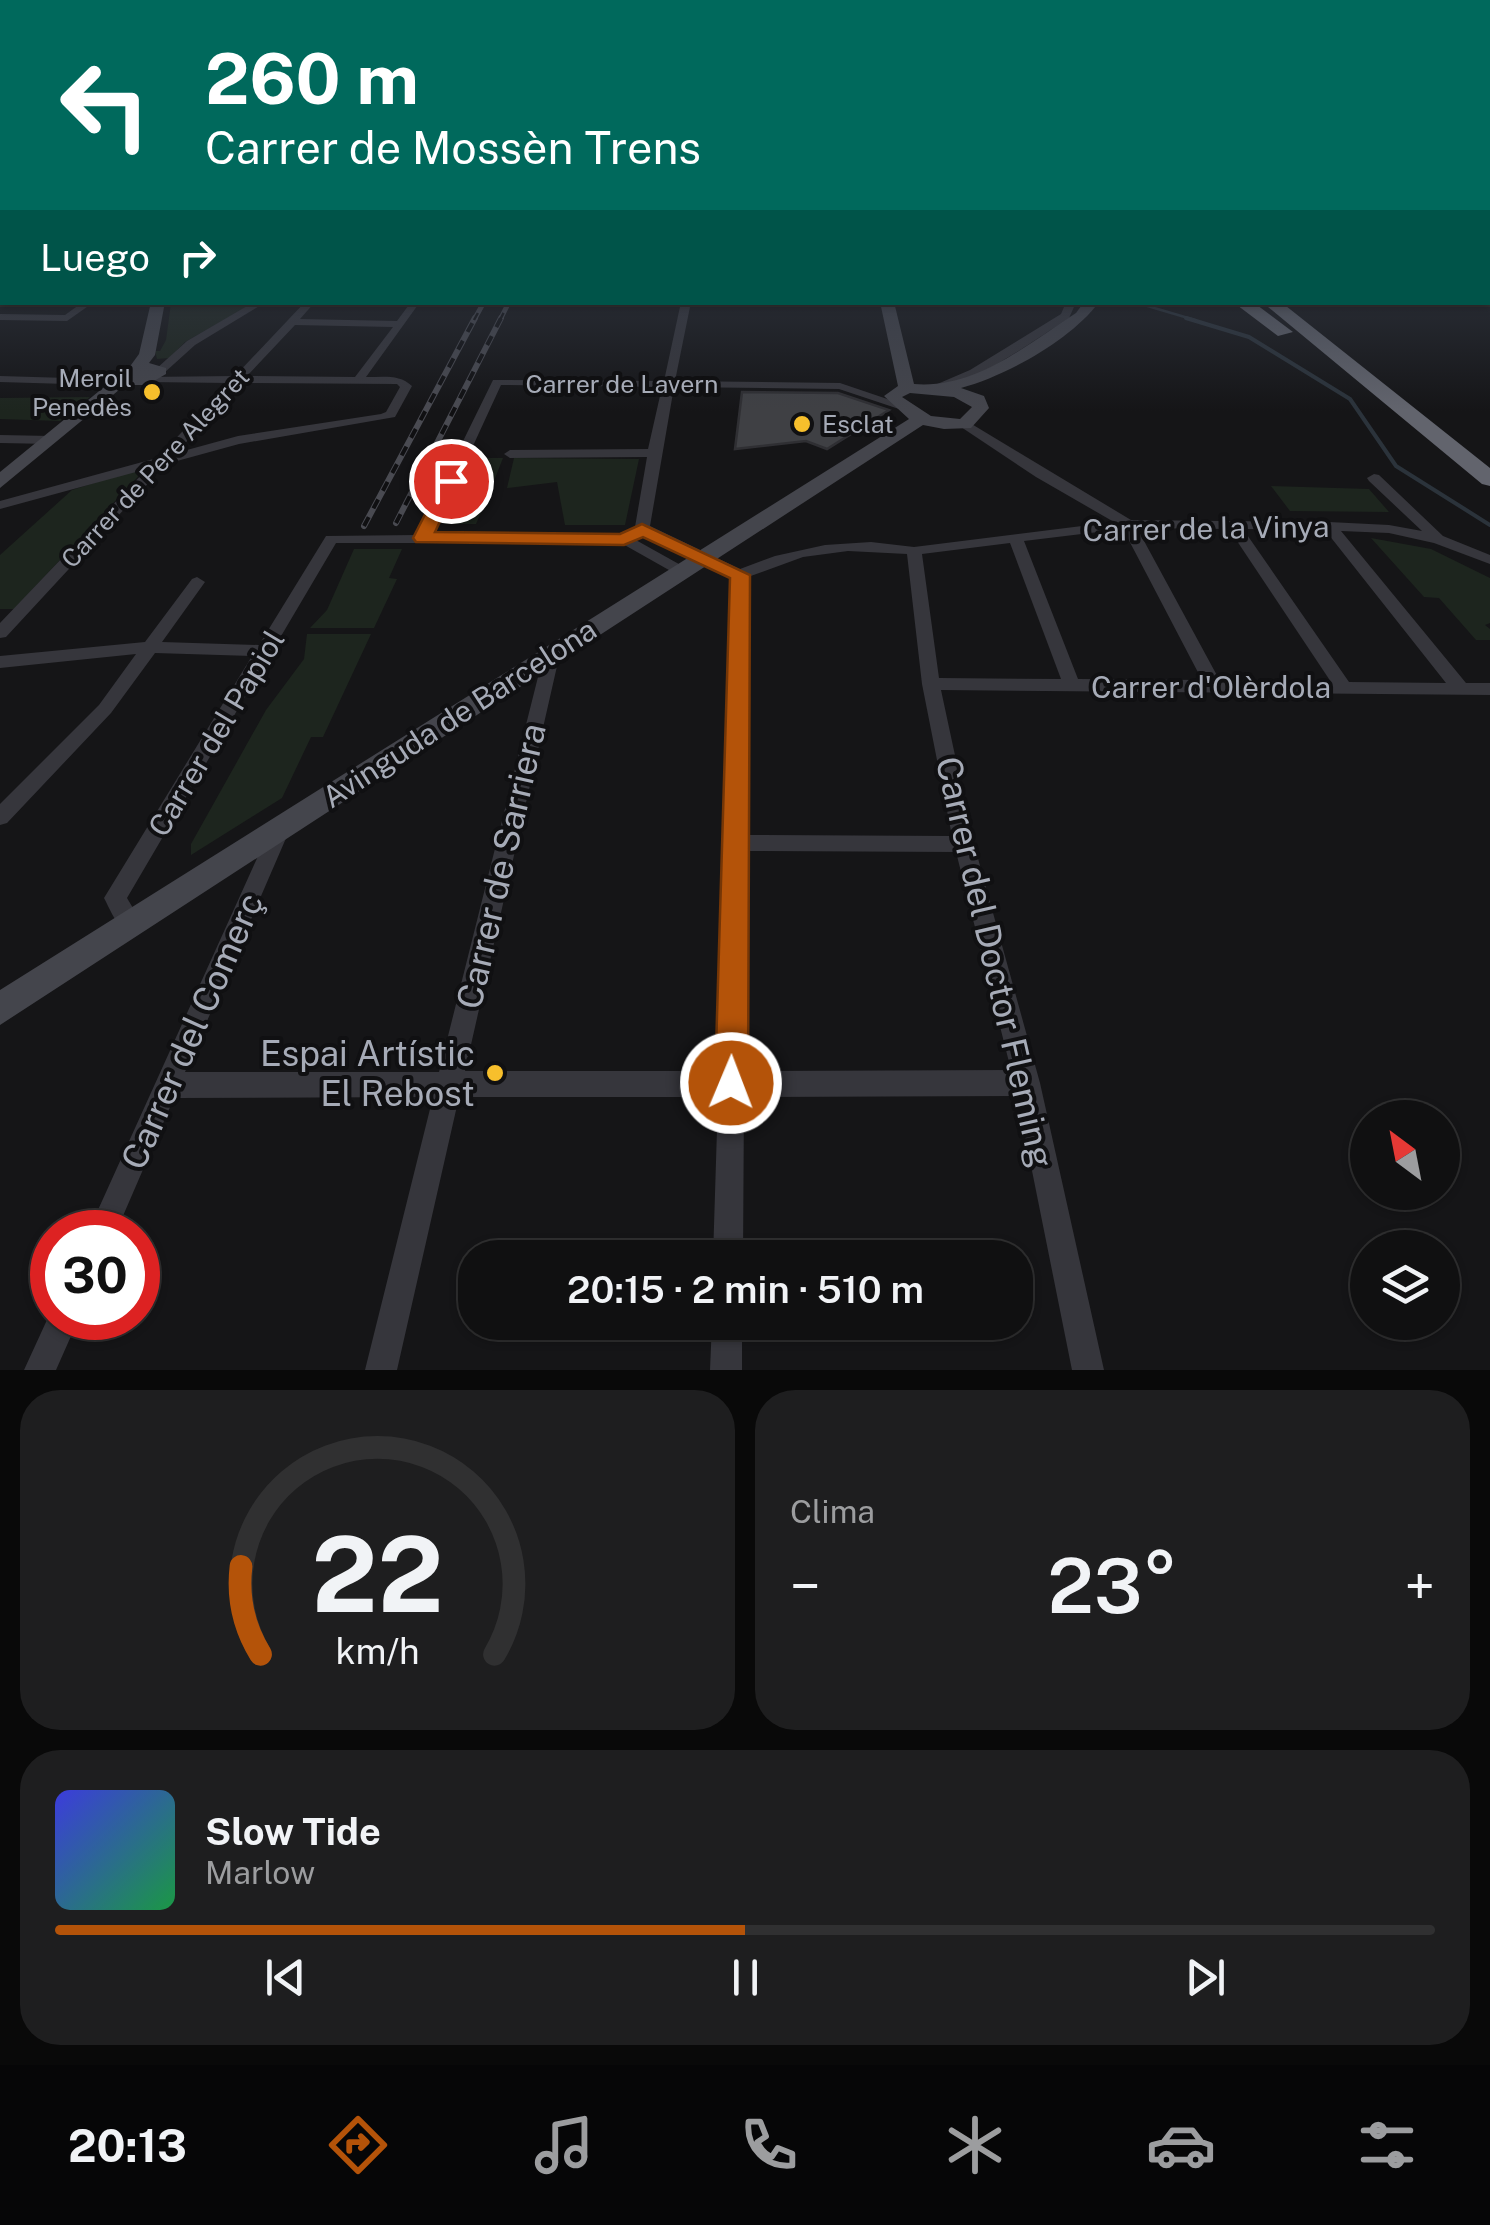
<!DOCTYPE html>
<html lang="es">
<meta charset="utf-8">
<style>
body{margin:0;font-family:"Public Sans",sans-serif;background:#1e1e1f;color:#f1f3f6;height:100vh;display:flex;flex-direction:column;font-size:38px;white-space:nowrap}
*{box-sizing:border-box;margin:0}
p{font-size:32px;color:#9c9d9f}
.icon{flex:none;width:55px;height:55px;fill:none;stroke:currentColor;stroke-width:2;stroke-linecap:round;stroke-linejoin:round}
.map{position:relative;height:1370px;overflow:hidden}
.drawer{display:flex;flex-direction:column;gap:20px;padding:20px;background:#090909;flex:1}
.drawer>*{flex:none}
.guide{position:absolute;left:0px;top:0px;width:1490px;height:305px;box-shadow:0 2px 8px #0004,0 0 0 2px #303031;background:#00695c;color:#fff;overflow:hidden}
.needle{width:65px;rotate:328deg}
.buttons{position:absolute;left:1350px;top:1100px;display:grid;gap:20px}
.buttons a{display:grid;place-items:center;width:110px;height:110px;border-radius:50%;background:#101011;box-shadow:0 2px 8px #0004,0 0 0 2px #303031;font-size:50px}
.speed{position:absolute;left:30px;top:1210px;display:flex;gap:20px;font-size:50px;font-weight:700;text-align:center}
.speed>*{display:grid;place-content:center;width:130px;height:130px;border-radius:50%;background:#101011;box-shadow:0 2px 8px #0004,0 0 0 2px #303031;line-height:1}
.speed .limit{border:15px solid #d22;background:#fff;color:#111}
.pin{position:absolute;display:grid;place-items:center;width:85px;height:85px;color:#fff;margin:-42px;border:5px solid #fff;border-radius:50%;box-shadow:0 2px 10px #0007}
.me{position:absolute;width:110px;margin:-55px;rotate:1deg;stroke-linejoin:round;filter:drop-shadow(0 0 8px #0008)}
.turn{display:flex;align-items:center;gap:35px;height:210px;padding:0 40px;font-size:45px}
.turn .icon{width:130px;height:130px;stroke-width:2.5}
.turn b{display:block;font-size:70px;line-height:85px}
.then{display:flex;align-items:center;height:95px;padding:0 40px;background:#0003;gap:20px;font-size:38px}
.big{font-size:75px;font-weight:600;line-height:1.1}
.drawer .widget{flex:1;display:flex;flex-direction:column;justify-content:center;gap:15px;min-width:0;padding:0 35px;border-radius:40px;background:#1e1e1f}
.drawer .dial{align-items:center;gap:0}
.dial svg{height:260px;overflow:visible;fill:none;stroke:#303031;stroke-width:7;stroke-linecap:round;text-anchor:middle}
.dial text{fill:#f1f3f6;stroke:none}
.song{display:flex;align-items:center;gap:30px}
.cover{width:120px;height:120px;border-radius:15px;background:linear-gradient(135deg,hsl(240 70% 55%),hsl(140 70% 35%))}
.played{height:10px;border-radius:5px;background:linear-gradient(90deg,#b45309 50%,#303031 50%)}
.keys{display:flex;justify-content:space-around;direction:ltr}
.heat{display:flex;justify-content:space-between;align-items:center;font-size:55px;direction:ltr}
.drawer .tiles{flex:1;display:grid;gap:20px;grid-template-columns:1fr 1fr}
.widget:last-child{grid-column:span 2}
.trip{position:absolute;left:458px;top:1240px;width:575px;height:100px;border-radius:40px;background:#101011;box-shadow:0 2px 8px #0004,0 0 0 2px #303031;font-weight:600;line-height:100px;text-align:center}
.menu{display:flex;height:160px;justify-content:space-around;align-items:center;background:#060607;color:#9c9d9f}
.menu .icon{width:70px;height:70px}
.menu .active{color:#b45309}
.menu b{font-size:45px;color:#f1f3f6}
.map>svg:first-child{display:block}
.green{fill:#1d251e}
.lines{fill:none;stroke-linecap:round;stroke-linejoin:round}
.stream-far1{stroke:#2b333b;stroke-width:2.5}
.stream{stroke:#2b333b;stroke-width:4}
.building{fill:#3f4044;stroke:#2f2f33;stroke-width:2.5}
.street{fill:#36363c;fill-rule:evenodd}
.secondary{fill:#44454c;fill-rule:evenodd}
.highway{fill:#62646d;fill-rule:evenodd}
.rail-far1-casing{stroke:#494a51;stroke-width:5}
.rail-casing{stroke:#494a51;stroke-width:6}
.rail-far1{stroke:#101012;stroke-width:2.5;stroke-dasharray:8;stroke-linecap:butt}
.rail{stroke:#101012;stroke-width:4;stroke-dasharray:10;stroke-linecap:butt}
.route{fill:#b45309;stroke:#753606;stroke-width:2.5}
.poi-dot{fill:#f7bf2c;stroke:#101012;stroke-width:4}
.labels{text-anchor:middle;dominant-baseline:central;stroke-width:8;stroke-linejoin:round;paint-order:stroke}
.far-poi-label{font-size:25px;fill:#a6abb7;stroke:#101012;text-anchor:end}
.far-street-label{font-size:25px;fill:#a6abb7;stroke:#101012}
.street-label{font-size:30px;fill:#a6abb7;stroke:#101012}
.near-street-label{font-size:35px;fill:#a6abb7;stroke:#101012}
.near-poi-label{font-size:35px;fill:#a6abb7;stroke:#101012;text-anchor:end}
</style>
<div class="map">
<svg width="1490" height="1370" viewBox="0 0 1490 1370">
<rect width="100%" height="100%" fill="#151517"/>
<path class="green" d="M 171,303 L 254,303 L 185,342 L 169,358 L 157,359 L 155,351 L 160,351 L 166,340 Z
M 90,397 L 60,421 L 0,419 L 0,398 Z
M 472,458 L 503,458 L 492,486 L 460,486 Z
M 514,458 L 639,459 L 625,525 L 565,525 L 557,482 L 507,488 Z
M 148,466 L 14,609 L 0,609 L 0,555 L 72,490 Z
M 1271,486 L 1369,489 L 1389,512 L 1290,511 Z
M 459,489 L 491,489 L 476,524 L 444,524 Z
M 1371,538 L 1431,549 L 1490,578 L 1490,623 L 1485,625 L 1490,629 L 1490,640 L 1476,640 L 1439,598 L 1424,597 Z
M 354,549 L 402,549 L 389,578 L 397,579 L 374,628 L 310,628 L 327,610 Z
M 307,634 L 371,634 L 323,737 L 311,737 L 282,798 L 191,855 L 191,844 L 266,710 L 304,659 Z"/>
<g class="lines">
<path class="stream-far1" d="M 1134,302 L 1195,320"/>
<path class="stream" d="M 1186,318 L 1249,337 L 1350,399 L 1396,466 L 1490,525"/>
</g>
<path class="building" d="M 742,392 L 838,393 L 889,410 L 827,449 L 806,441 L 735,449 Z"/>
<g class="lines">
<path class="street" d="M 0,267 L 2,268 L 2,274 L 0,273 Z
M 83,302 L 94,302 L 67,321 L 0,320 L 0,314 L 65,315 Z
M 254,302 L 266,302 L 195,345 L 164,373 L 156,373 L 156,369 L 187,341 Z
M 305,302 L 315,302 L 300,319 L 397,321 L 411,302 L 420,302 L 366,377 C 383,377 400,374 412,386 L 395,417 L 239,444 L 166,464 L 6,637 L 0,638 L 0,623 L 147,469 L 0,509 L 0,501 L 157,458 L 229,383 L 148,382 L 144,381 L 144,377 L 235,376 ZM 295,325 L 393,327 L 355,377 L 247,376 ZM 241,383 L 397,384 L 400,387 L 386,412 L 381,414 L 238,436 L 176,453 Z
M 681,302 L 691,302 L 675,381 L 840,383 L 905,405 L 899,409 L 839,389 L 674,387 L 650,526 L 740,569 L 775,556 L 825,545 L 871,542 L 914,547 L 1114,522 L 1036,477 L 961,427 L 959,424 L 965,420 L 1131,520 L 1329,522 L 1389,525 L 1422,531 L 1369,481 L 1367,478 L 1374,474 L 1379,475 L 1443,536 L 1490,555 L 1490,564 L 1434,543 L 1389,533 L 1341,531 L 1466,683 L 1490,683 L 1490,695 L 941,690 L 974,844 L 1040,1083 L 1104,1370 L 1072,1370 L 1017,1096 L 744,1097 L 743,1258 L 713,1258 L 718,1097 L 459,1097 L 397,1370 L 365,1370 L 433,1097 L 174,1098 L 116,1232 L 88,1232 L 273,823 L 280,821 L 287,823 L 290,829 L 185,1072 L 439,1072 L 544,653 L 552,647 L 560,653 L 465,1071 L 719,1071 L 732,577 L 648,534 L 634,539 L 686,568 L 689,571 L 686,574 L 676,574 L 621,543 L 336,543 L 274,648 L 275,651 L 269,656 L 127,898 L 143,925 L 140,932 C 121,939 112,913 104,898 L 252,656 L 155,653 L 111,713 L 7,823 L 0,825 L 0,804 L 99,705 L 136,654 L 0,668 L 0,656 L 145,642 L 192,579 L 197,577 L 205,582 L 162,642 L 259,645 L 326,536 L 417,535 L 493,380 L 664,381 ZM 501,385 L 662,387 L 648,449 L 510,450 L 504,454 L 510,458 L 647,457 L 635,527 L 625,535 L 432,535 ZM 1137,528 L 1229,529 L 1331,682 L 1220,681 ZM 1123,529 L 1202,680 L 1078,679 L 1024,541 ZM 1243,529 L 1325,530 L 1446,683 L 1349,682 ZM 1010,543 L 1061,679 L 939,678 L 922,554 ZM 848,551 L 907,554 L 922,684 L 952,836 L 746,835 L 748,577 L 803,557 ZM 746,851 L 956,852 L 1011,1070 L 744,1071 Z
M 1060,302 L 1070,302 L 1074,307 L 1069,318 C 1045,333 958,396 935,385 L 970,370 L 1061,314 L 1064,307 Z
M 121,375 L 127,378 L 125,380 L 101,385 L 0,382 L 0,376 L 101,379 Z
M 0,435 L 51,436 L 57,440 L 51,444 L 0,443 Z
M 52,1309 L 52,1318 L 79,1318 L 56,1370 L 24,1370 Z
M 712,1322 L 742,1322 L 742,1370 L 710,1370 Z"/>
<path class="secondary" d="M 151,302 L 165,302 L 155,355 L 149,363 L 166,368 L 166,374 L 147,385 L 125,385 L 0,488 L 0,472 L 131,365 L 139,354 Z
M 880,302 L 894,302 L 914,384 C 976,389 1026,345 1076,313 L 1084,302 L 1099,302 C 1071,340 1006,376 961,388 L 984,396 L 989,408 L 971,428 L 944,429 L 923,425 L 0,1025 L 0,990 L 909,419 L 884,396 L 898,386 ZM 910,393 L 954,397 L 972,407 L 960,419 L 931,416 L 902,397 Z"/>
<path class="highway" d="M 1488,256 L 1490,257 L 1490,267 L 1488,266 Z
M 1233,302 L 1253,302 L 1293,332 L 1278,336 Z
M 1262,302 L 1281,302 L 1490,468 L 1490,486 L 1482,484 Z"/>
<g class="rail-far1-casing">
<path id="rail-far1" d="M 474,320 L 484,302
M 500,320 L 509,302"/>
</g>
<g class="rail-casing">
<path id="rail" d="M 396,523 L 501,318
M 364,526 L 475,318"/>
</g>
<use href="#rail-far1" class="rail-far1"/>
<use href="#rail" class="rail"/>
</g>
<linearGradient id="sky" x2="0" y2="1"><stop stop-color="#0c0c0d"/><stop offset="0.53" stop-color="#353b47"/><stop offset="1" stop-color="#353b47" stop-opacity="0"/></linearGradient>
<rect width="1490" height="411" fill="url(#sky)"/>
<path class="route" d="M 451,476 L 459,481 L 435,532 L 620,534 L 642,524 L 750,575 L 748,1083 L 743,1095 L 731,1100 L 719,1095 L 715,1083 L 730,578 L 643,537 L 624,545 L 416,542 L 413,538 L 442,481 Z"/>
<g class="poi-dot">
<circle cx="152" cy="392" r="10"/>
<circle cx="802" cy="424" r="10"/>
<circle cx="495" cy="1073" r="10"/>
</g>
<g class="labels">
<g class="far-poi-label">
<text x="132" y="378">Meroil<tspan x="132" dy="29">Penedès</tspan></text>
<text x="822" y="424" text-anchor="start">Esclat</text>
</g>
<g class="far-street-label">
<text x="622" y="384">Carrer de Lavern</text>
<text transform="translate(155 468) rotate(-47)">Carrer de Pere Alegret</text>
</g>
<g class="street-label">
<text transform="translate(1206 528) rotate(-1)">Carrer de la Vinya</text>
<text x="1211" y="687">Carrer d'Olèrdola</text>
<text transform="translate(459 713) rotate(-33)">Avinguda de Barcelona</text>
<text transform="translate(216 733) rotate(-59)">Carrer del Papiol</text>
</g>
<g class="near-street-label">
<text transform="translate(501 866) rotate(-77)">Carrer de Sarriera</text>
<text transform="translate(995 962) rotate(77)">Carrer del Doctor Fleming</text>
<text transform="translate(192 1031) rotate(-66)">Carrer del Comerç</text>
</g>
<g class="near-poi-label">
<text x="475" y="1053">Espai Artístic<tspan x="475" dy="40">El Rebost</tspan></text>
</g>
</g>
</svg>
<div class="buttons">
<a><svg class="needle" viewBox="-14 -14 28 28"><path d="M0-13l5 13h-10z" fill="#e53935"/><path d="M0 13l5-13h-10z" fill="#9c9d9f"/></svg></a>
<a><svg class="icon" aria-label="layers" viewBox="0 0 24 24"><path d="M12 4l9 5-9 5-9-5zM3 14l9 5 9-5"/></svg></a>
</div>
<div class="speed"><div class="limit">30</div></div>
<div class="pin" style="left:451px;top:481px;background:#d93025"><svg class="icon" aria-label="arrive" viewBox="0 0 24 24"><path d="M6 21V4h12l-3 4 3 4H6"/></svg></div>
<svg class="me" style="left:731px;top:1083px" viewBox="-20 -20 40 40"><circle r="17" fill="#b45309" stroke="#fff" stroke-width="3"/><path d="M0-11L8 9 0 5-8 9z" fill="#fff"/></svg>
<div class="trip">20:15 · 2 min · 510 m</div>
<div class="guide">
<div class="turn"><svg class="icon" aria-label="left" viewBox="0 0 24 24"><path d="M17 20v-9H6M10 6l-5 5 5 5"/></svg><div><b>260 m</b>Carrer de Mossèn Trens</div></div>
<div class="then">Luego<svg class="icon" aria-label="right" viewBox="0 0 24 24"><path d="M7 20v-9h11M14 6l5 5-5 5"/></svg></div>
</div>
</div>
<section class="drawer">
<div class="tiles">
<div class="widget dial"><svg viewBox="0 0 100 80">
<path d="M14 69A42 42 0 1 1 86 69"/>
<path d="M14 69A42 42 0 0 1 8 42" stroke="#b45309"/>
<text x="50" y="56" font-size="32" font-weight="700">22</text>
<text x="50" y="72" font-size="11">km/h</text>
</svg></div>
<div class="widget"><p>Clima</p>
<div class="heat"><a>−</a><b class="big">23°</b><a>+</a></div>
</div>
<div class="widget">
<div class="song"><i class="cover"></i><div><b>Slow Tide</b><p>Marlow</p></div></div>
<div class="played"></div>
<div class="keys"><svg class="icon" aria-label="previous" viewBox="0 0 24 24"><path d="M18 5L8 12l10 7zM5 5v14"/></svg><svg class="icon" aria-label="pause" viewBox="0 0 24 24"><path d="M8 5v14M16 5v14"/></svg><svg class="icon" aria-label="next" viewBox="0 0 24 24"><path d="M6 5l10 7-10 7zM19 5v14"/></svg></div>
</div>
</div>
</section>
<nav class="menu">
<b>20:13</b>
<svg class="icon active" aria-label="directions" viewBox="0 0 24 24"><path d="M12 3l9 9-9 9-9-9zM9 14v-3h6M13 9l2 2-2 2"/></svg>
<svg class="icon" aria-label="music" viewBox="0 0 24 24"><path d="M9 18V5l10-2v13"/><circle cx="6" cy="18" r="3"/><circle cx="16" cy="16" r="3"/></svg>
<svg class="icon" aria-label="phone" viewBox="0 0 24 24"><path d="M5 4h4l2 5-3 2q2 4 5 5l2-3 5 2v4C11 20 4 13 5 4z"/></svg>
<svg class="icon" aria-label="climate" viewBox="0 0 24 24"><path d="M12 3v18M4 7l16 10M4 17L20 7"/></svg>
<svg class="icon" aria-label="car" viewBox="0 0 24 24"><path d="M5 17H2v-5l4-1 3-4h7l3 4 3 1v5h-3M9 17h6M6 11h13"/><circle cx="7" cy="17" r="2"/><circle cx="17" cy="17" r="2"/></svg>
<svg class="icon" aria-label="filters" viewBox="0 0 24 24"><path d="M4 7h16M4 17h16"/><circle cx="9" cy="7" r="2"/><circle cx="15" cy="17" r="2"/></svg>
</nav>
